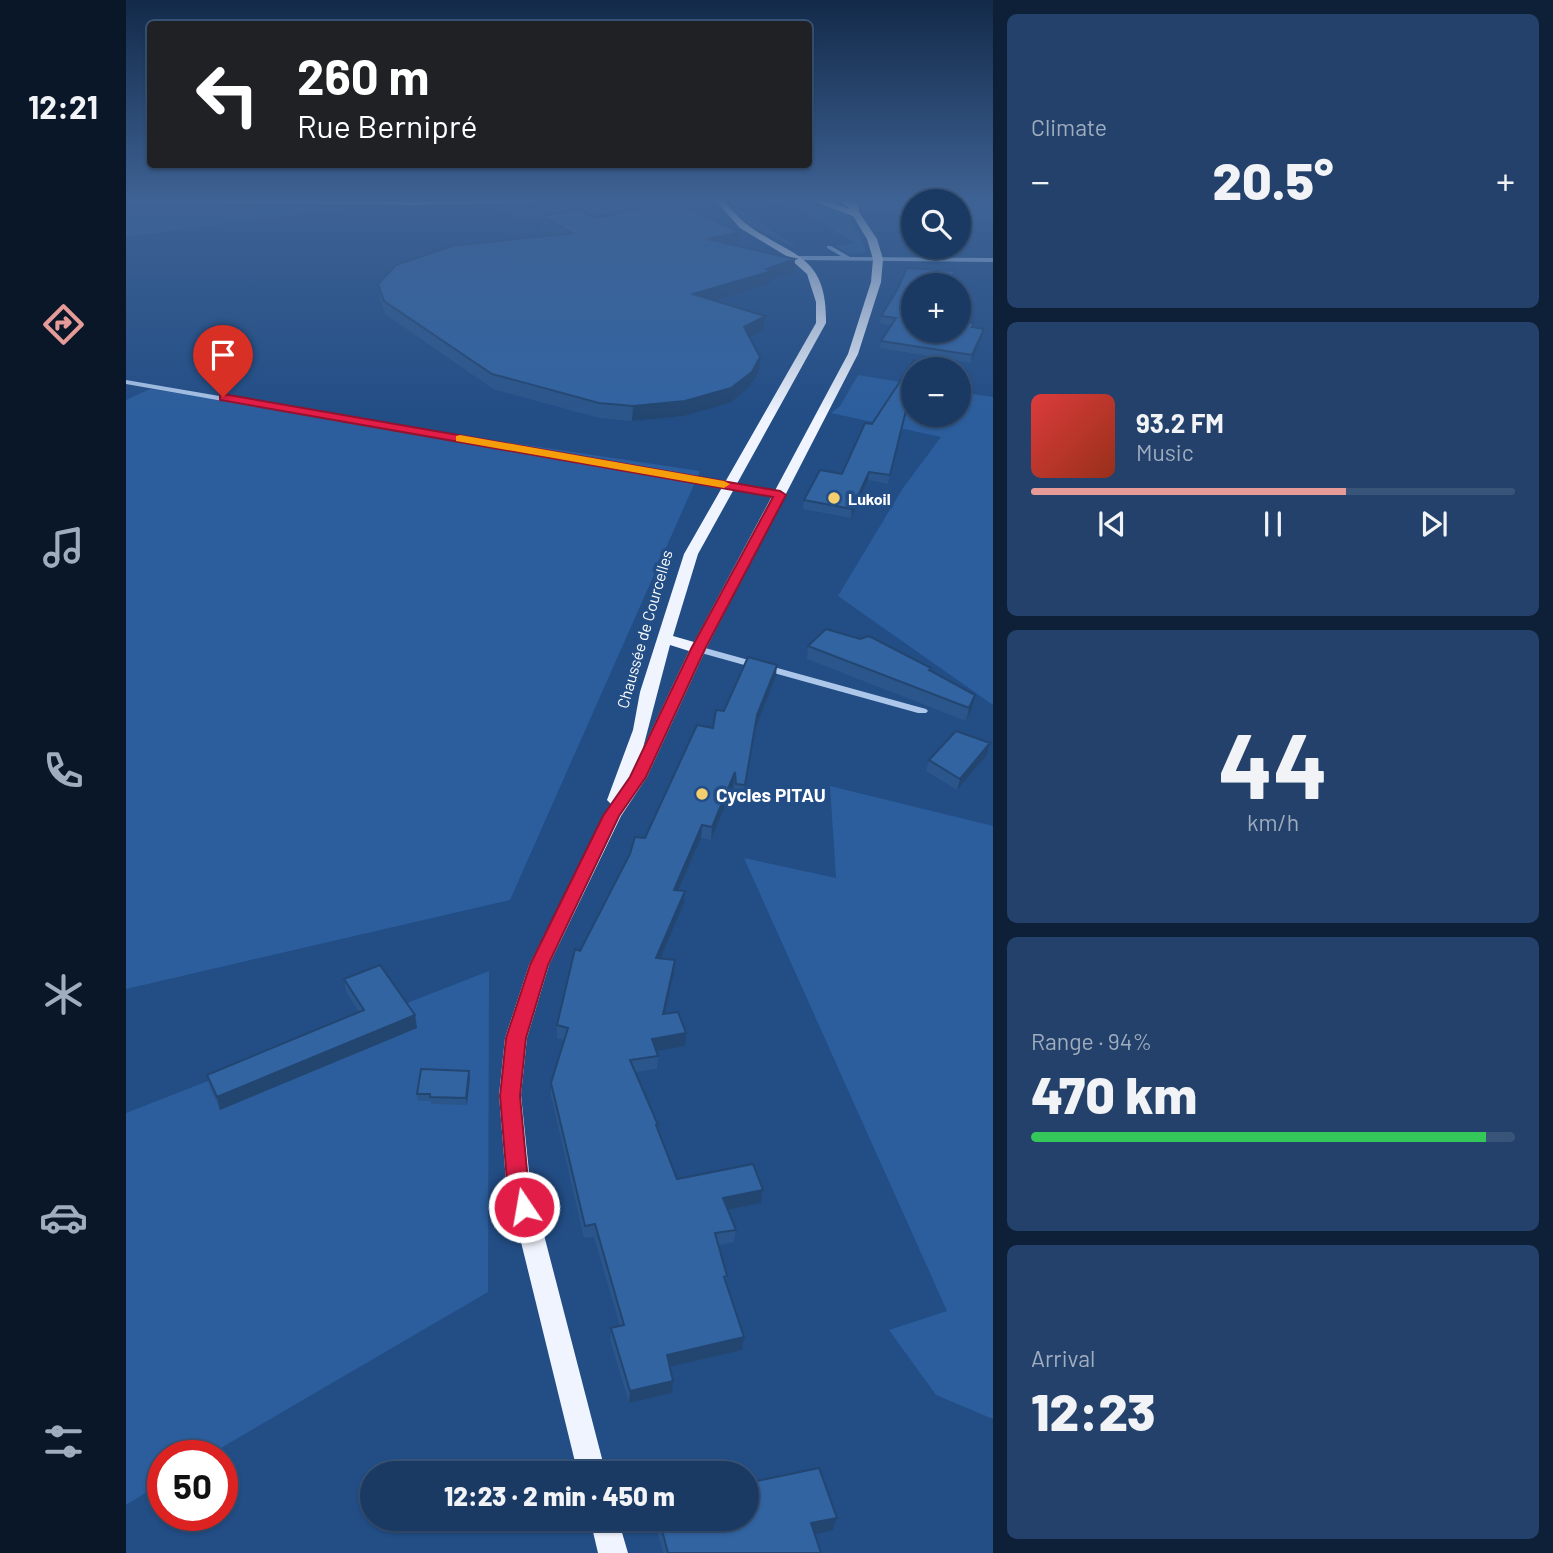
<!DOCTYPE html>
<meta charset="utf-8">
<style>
body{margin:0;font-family:Barlow,sans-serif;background:#23416a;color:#f1f3f6;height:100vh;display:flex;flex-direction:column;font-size:26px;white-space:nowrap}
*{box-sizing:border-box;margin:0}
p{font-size:23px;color:#9fadbf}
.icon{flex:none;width:38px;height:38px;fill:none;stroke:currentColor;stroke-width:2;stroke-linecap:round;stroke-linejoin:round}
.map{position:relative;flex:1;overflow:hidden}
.sheet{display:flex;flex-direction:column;gap:14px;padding:14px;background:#0e2037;width:560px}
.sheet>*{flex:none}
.top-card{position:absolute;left:21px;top:21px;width:665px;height:147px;border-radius:7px;box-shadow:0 2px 5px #0004,0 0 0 2px #385478;background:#202124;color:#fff;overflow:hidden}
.controls{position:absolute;left:775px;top:189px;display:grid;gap:14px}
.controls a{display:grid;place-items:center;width:70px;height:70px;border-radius:50%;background:#1a3a64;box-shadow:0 2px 5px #0004,0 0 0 2px #385478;font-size:35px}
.speed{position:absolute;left:21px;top:1440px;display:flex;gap:14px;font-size:35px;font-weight:700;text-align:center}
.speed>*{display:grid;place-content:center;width:91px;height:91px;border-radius:50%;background:#1a3a64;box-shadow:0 2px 5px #0004,0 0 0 2px #385478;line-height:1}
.speed .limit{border:10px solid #d22;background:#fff;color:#111}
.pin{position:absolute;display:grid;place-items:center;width:60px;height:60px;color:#fff;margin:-72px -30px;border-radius:50% 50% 50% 0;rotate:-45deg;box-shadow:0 0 7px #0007}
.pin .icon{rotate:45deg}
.me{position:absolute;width:77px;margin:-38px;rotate:348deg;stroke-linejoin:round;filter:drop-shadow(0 0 5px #0008)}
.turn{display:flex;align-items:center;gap:24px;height:147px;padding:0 35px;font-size:32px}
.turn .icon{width:91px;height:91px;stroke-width:2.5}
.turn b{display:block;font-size:49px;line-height:60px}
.big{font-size:52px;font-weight:800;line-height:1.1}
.sheet .tile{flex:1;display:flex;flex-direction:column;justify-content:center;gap:10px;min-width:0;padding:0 24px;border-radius:10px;background:#23416a}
.sheet .dial{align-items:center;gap:0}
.dial b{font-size:91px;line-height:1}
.song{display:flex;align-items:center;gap:21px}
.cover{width:84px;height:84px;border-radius:10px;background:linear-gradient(135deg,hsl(0 70% 55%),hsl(10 70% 35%))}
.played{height:7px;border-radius:4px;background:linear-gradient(90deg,#e69b98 65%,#385478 65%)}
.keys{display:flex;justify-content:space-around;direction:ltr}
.heat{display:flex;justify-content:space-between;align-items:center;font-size:38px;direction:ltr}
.charge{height:10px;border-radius:5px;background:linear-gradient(90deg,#34c759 94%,#385478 0)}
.trip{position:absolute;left:234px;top:1461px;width:399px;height:70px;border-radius:35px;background:#1a3a64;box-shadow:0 2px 5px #0004,0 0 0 2px #385478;font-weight:800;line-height:70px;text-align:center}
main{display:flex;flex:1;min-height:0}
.tab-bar{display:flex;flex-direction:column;width:126px;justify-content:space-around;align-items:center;background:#0a1728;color:#9fadbf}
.tab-bar .icon{width:49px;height:49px}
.tab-bar .on{color:#e69b98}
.tab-bar b{font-size:32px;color:#f1f3f6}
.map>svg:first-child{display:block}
.green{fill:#2c5e9d}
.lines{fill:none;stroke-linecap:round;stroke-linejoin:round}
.minor{fill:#acc7e9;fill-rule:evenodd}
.major{fill:#eff4fe;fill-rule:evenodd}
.highway{fill:#fff;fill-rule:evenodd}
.wall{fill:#2b568b}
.shaded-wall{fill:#234671}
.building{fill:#3264a2;stroke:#234671;stroke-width:2}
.route{fill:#e11d48;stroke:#92132f;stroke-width:2}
.slow{fill:#f59e0b}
.poi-dot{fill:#f5ce6e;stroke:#224d85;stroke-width:2.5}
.labels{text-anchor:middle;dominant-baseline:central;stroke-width:7;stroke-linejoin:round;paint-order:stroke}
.far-poi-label{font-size:16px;font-weight:bold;fill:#fff;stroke:#224d85;text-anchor:start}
.far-street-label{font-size:16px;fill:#fff;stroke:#224d85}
.poi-label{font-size:19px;font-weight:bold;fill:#fff;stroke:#224d85;text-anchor:start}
</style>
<main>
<nav class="tab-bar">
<b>12:21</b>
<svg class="icon on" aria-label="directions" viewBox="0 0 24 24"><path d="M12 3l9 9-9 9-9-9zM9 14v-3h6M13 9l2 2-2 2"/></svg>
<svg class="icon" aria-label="music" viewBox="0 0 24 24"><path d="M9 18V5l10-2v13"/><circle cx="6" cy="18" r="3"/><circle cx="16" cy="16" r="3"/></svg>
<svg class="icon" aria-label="phone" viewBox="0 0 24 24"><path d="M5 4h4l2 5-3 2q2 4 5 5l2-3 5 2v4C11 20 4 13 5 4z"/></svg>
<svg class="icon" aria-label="climate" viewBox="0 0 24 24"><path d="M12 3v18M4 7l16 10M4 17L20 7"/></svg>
<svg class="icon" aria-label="car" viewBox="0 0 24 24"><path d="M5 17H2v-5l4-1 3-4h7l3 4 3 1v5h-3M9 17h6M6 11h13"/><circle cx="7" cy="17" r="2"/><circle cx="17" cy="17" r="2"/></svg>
<svg class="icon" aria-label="filters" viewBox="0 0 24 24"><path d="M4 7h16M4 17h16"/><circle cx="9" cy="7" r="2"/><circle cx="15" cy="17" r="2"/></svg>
</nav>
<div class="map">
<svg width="867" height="1553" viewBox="0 0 867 1553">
<rect width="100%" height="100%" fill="#224d85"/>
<path class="green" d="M 607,199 L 672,199 L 720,213 L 735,238 L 740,252 L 723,254 L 710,246 L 729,243 L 662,202 L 613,209 L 670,246 L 666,246 L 627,227 L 614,217 L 605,206 Z
M 729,199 L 867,199 L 867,223 L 833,222 L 833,201 L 788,201 L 787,210 L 738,211 Z
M 0,201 L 227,207 L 0,237 Z
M 494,202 L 505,212 L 396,220 L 365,205 Z
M 732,375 L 787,384 L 788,415 L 833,415 L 833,392 L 867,397 L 867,705 L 712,596 L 777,488 L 815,437 L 705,413 L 714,406 Z
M 24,389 L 574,471 L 384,900 L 0,989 L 0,400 Z
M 704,786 L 867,826 L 867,1419 L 810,1395 L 763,1330 L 821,1311 L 618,858 L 710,878 Z
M 363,971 L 362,1292 L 81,1456 L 37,1456 L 37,1482 L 0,1505 L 0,1113 Z"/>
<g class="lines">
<path class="minor" d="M 701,246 L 705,246 L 724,257 L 867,258 L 867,262 L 672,260 L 669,258 L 672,256 L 715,256 L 701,248 Z
M 0,380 L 654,492 L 659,495 L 654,498 L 0,384 Z
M 572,646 L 800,709 L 802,711 L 800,713 L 792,713 L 568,651 L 567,649 L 568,647 Z"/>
<path class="major" d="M 588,199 L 596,199 C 604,207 611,216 619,223 C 665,258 701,252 700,323 L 572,554 L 547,636 L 568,642 L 722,354 L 745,282 L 747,259 L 741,239 L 727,216 L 681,199 L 693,199 L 733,212 L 751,239 L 757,259 L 755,282 L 732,354 L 580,649 L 521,777 L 495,816 L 423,965 L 401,1038 L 395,1095 L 404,1181 L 480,1474 L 452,1474 L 380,1181 L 373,1095 L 379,1038 L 403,965 L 485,804 L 481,800 L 507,730 L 514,692 L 558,554 L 690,323 L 690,302 L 681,274 L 662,257 L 614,228 ZM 544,645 L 563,651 L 517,748 Z
M 464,1519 L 492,1519 L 502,1553 L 472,1553 Z"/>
<path class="highway" d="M 0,199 L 417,199 L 412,202 L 290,205 L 0,202 Z
M 713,199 L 724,199 L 732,205 L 734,216 L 726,216 L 723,208 Z"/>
</g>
<path class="wall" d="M 416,216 L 469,218 L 613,244 L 608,246 L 668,273 L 645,280 L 644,284 L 589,301 L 639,316 L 638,330 L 623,337 L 633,372 L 624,386 L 604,403 L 558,416 L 506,421 L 473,418 L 367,389 L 259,314 L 254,298 L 252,284 L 427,235 L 416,229 Z
M 781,268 L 829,271 L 827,278 L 824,285 L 788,285 L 788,331 L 833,331 L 833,321 L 848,323 L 847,327 L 858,329 L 856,337 L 845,363 L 754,348 L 755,341 L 765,325 L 754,323 L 755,316 L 771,290 Z
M 788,369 L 788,381 L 762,484 L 742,480 L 725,518 L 677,509 L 678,500 L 716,474 Z
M 682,646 L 804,670 L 846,708 L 840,721 L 681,659 Z
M 650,676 L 630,727 L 617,797 L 608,796 L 608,784 L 585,840 L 575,838 L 553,890 L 559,891 L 558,903 L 534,959 L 548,973 L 539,1014 L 559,1046 L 531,1051 L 532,1056 L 531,1069 L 509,1072 L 551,1179 L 637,1190 L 635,1203 L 602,1209 L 610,1230 L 608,1242 L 592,1245 L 601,1276 L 600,1282 L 616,1350 L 544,1367 L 546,1393 L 503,1403 L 484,1340 L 485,1328 L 494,1326 L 468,1237 L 458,1238 L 425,1096 L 425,1083 L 438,1040 L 431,1038 L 431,1025 L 454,951 L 519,838 L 598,711 Z
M 864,743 L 861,755 L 831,790 L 800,771 L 803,760 Z
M 218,979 L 289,1015 L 291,1028 L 94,1110 L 84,1088 L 81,1075 L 233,1012 L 220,992 Z
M 344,1078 L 341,1105 L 305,1104 L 304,1101 L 292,1101 L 291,1094 Z
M 711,1518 L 707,1530 L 689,1534 L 695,1553 L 537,1553 L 528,1519 Z"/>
<path class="shaded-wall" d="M 614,232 L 613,244 L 580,252 L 581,239 Z
M 669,259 L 668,273 L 645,280 L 644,284 L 566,308 L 567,294 Z
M 639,316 L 638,330 L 616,341 L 618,327 Z
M 858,329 L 856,337 L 845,363 L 846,355 Z
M 634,357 L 633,372 L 624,386 L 604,403 L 558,416 L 506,421 L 507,406 Z
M 788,378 L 788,381 L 762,484 L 764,475 Z
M 743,472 L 742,480 L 725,518 L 726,509 Z
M 651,665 L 650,676 L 630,727 L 617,797 L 631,715 Z
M 849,695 L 846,708 L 840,721 L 843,708 Z
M 864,743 L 861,755 L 831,790 L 834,779 Z
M 609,772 L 608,784 L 585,840 L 586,827 Z
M 576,825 L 575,838 L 547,903 L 548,890 Z
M 559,891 L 558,903 L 529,971 L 530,958 Z
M 549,960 L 548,973 L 536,1027 L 537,1014 Z
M 289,1015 L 291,1028 L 94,1110 L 91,1097 Z
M 560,1033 L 559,1046 L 526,1052 L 526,1039 Z
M 343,1071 L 344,1078 L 341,1105 L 340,1098 Z
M 637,1190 L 635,1203 L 595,1211 L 597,1198 Z
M 618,1337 L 616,1350 L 539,1368 L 541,1355 Z
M 547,1381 L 546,1393 L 503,1403 L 504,1391 Z
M 711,1518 L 707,1530 L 682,1536 L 685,1523 Z"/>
<path class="building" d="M 547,202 L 614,232 L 581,239 L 669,259 L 641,269 L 646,271 L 567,294 L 639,316 L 618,327 L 634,357 L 626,372 L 605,388 L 559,401 L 507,406 L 473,403 L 366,374 L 258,301 L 252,284 L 270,265 L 326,246 L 446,233 L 416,216 L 452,209 L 469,218 Z
M 781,268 L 829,271 L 822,285 L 788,285 L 788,331 L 833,331 L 833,321 L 848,323 L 846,327 L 858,329 L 846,355 L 755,341 L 770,318 L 755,316 L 771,290 Z
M 788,360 L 792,362 L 790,369 L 788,369 L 788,378 L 764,475 L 743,472 L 726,509 L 678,500 L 694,470 L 716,474 L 739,423 L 746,424 Z
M 700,629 L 734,639 L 743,636 L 805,668 L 803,670 L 849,695 L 843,708 L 682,646 Z
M 622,657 L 651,665 L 631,715 L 619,785 L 610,784 L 609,772 L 586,827 L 576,825 L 548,890 L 559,891 L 530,958 L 549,960 L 537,1014 L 552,1012 L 560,1033 L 526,1039 L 532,1056 L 504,1060 L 532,1125 L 530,1125 L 551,1179 L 627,1164 L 637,1190 L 597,1198 L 610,1230 L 589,1233 L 601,1276 L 598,1277 L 618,1337 L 541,1355 L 547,1381 L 504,1391 L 485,1328 L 498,1325 L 469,1224 L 459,1226 L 425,1083 L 442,1028 L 431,1025 L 449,949 L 454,951 L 504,854 L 509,837 L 519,838 L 571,725 L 587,728 L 590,710 L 598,711 Z
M 830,731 L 864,743 L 834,779 L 803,760 Z
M 254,965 L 289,1015 L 91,1097 L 81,1075 L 238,1010 L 218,979 Z
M 295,1069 L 343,1071 L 340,1098 L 304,1097 L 304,1094 L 291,1094 Z
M 693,1468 L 711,1518 L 685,1523 L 695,1553 L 542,1553 L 533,1519 L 621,1519 L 621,1483 Z"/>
<linearGradient id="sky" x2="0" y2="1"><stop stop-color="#132a49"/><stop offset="0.48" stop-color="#3e6294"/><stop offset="1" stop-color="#3e6294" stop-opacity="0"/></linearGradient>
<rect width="867" height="416" fill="url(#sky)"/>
<path class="route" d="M 97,394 L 654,491 L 660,495 L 579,649 L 520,777 L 493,816 L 422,965 L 400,1038 L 394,1096 L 402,1181 L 409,1207 L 406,1214 L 398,1217 L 391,1214 L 381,1181 L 374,1096 L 380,1038 L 404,965 L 477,816 L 504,777 L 565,649 L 647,497 L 94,400 L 94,395 Z"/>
<path class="slow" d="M 334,435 L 598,481 L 604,484 L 598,488 L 330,441 L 330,436 Z"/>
<g class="poi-dot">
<circle cx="708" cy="498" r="7"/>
<circle cx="576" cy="794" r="7"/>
</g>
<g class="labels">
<g class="far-poi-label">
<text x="722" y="498">Lukoil</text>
</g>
<g class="far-street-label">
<text transform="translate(518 629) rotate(-74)">Chaussée de Courcelles</text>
</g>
<g class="poi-label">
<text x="590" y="794">Cycles PITAU</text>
</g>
</g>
</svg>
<div class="controls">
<a><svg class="icon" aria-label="search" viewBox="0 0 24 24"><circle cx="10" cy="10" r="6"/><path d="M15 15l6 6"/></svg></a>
<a>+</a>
<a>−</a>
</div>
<div class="speed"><div class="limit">50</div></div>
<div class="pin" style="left:97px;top:397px;background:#d93025"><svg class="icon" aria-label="arrive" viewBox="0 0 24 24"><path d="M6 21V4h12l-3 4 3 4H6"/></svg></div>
<svg class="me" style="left:398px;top:1207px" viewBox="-20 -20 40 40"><circle r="17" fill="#e11d48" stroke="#fff" stroke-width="3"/><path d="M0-11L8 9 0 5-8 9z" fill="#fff"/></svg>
<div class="trip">12:23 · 2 min · 450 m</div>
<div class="top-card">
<div class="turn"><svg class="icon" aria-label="left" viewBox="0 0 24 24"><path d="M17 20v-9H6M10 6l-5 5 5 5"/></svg><div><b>260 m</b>Rue Bernipré</div></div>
</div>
</div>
<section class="sheet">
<div class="tile"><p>Climate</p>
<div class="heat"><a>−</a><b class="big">20.5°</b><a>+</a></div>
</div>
<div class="tile">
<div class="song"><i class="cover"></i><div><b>93.2 FM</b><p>Music</p></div></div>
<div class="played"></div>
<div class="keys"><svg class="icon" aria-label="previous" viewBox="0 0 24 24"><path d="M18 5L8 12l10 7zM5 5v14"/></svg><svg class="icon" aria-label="pause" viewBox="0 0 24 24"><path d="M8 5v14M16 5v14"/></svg><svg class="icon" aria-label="next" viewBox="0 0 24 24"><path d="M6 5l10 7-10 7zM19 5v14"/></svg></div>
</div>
<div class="tile dial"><b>44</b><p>km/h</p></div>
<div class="tile"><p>Range · 94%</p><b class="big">470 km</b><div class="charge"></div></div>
<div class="tile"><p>Arrival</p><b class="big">12:23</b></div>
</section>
</main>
